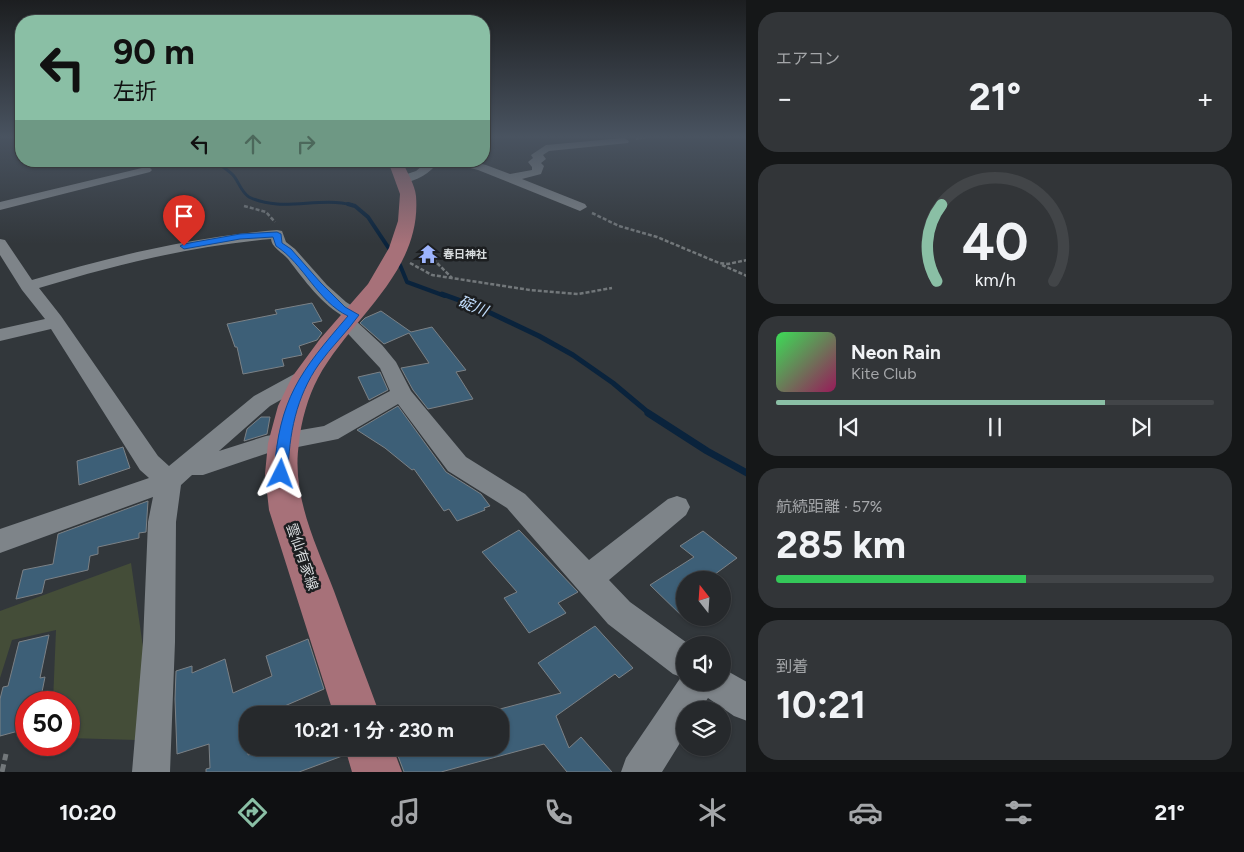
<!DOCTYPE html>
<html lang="ja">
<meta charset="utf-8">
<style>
body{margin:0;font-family:Figtree,"Noto Sans JP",sans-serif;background:#323538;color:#f1f3f6;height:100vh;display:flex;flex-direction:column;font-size:19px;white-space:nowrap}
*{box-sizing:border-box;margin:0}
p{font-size:16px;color:#a4a6a9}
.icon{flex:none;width:28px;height:28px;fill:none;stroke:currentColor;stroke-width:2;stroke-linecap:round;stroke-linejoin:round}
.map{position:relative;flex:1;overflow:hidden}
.side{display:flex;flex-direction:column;gap:12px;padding:12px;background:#151718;width:498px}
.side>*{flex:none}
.guide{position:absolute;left:15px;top:15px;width:475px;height:152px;border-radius:20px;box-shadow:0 1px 4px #0004,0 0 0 1px #424548;background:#8abfa5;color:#111;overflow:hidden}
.needle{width:32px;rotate:343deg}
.tools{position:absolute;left:676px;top:571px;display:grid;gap:10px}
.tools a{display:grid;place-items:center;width:55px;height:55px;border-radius:50%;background:#26292c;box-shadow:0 1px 4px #0004,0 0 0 1px #424548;font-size:25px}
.speed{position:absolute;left:15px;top:691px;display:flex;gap:10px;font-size:25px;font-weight:700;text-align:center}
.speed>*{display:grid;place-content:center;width:65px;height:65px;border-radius:50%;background:#26292c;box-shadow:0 1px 4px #0004,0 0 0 1px #424548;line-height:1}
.speed .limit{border:8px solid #d22;background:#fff;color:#111}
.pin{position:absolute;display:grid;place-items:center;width:42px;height:42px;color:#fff;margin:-51px -21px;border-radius:50% 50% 50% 0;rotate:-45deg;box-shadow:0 0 5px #0007}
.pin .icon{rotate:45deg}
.me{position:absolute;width:55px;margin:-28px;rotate:3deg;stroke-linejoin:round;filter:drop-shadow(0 0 4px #0008)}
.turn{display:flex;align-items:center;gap:18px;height:105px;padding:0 15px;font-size:22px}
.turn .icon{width:65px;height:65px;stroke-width:2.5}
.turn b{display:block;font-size:35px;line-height:42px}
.lanes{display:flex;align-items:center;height:48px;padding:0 15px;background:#0003;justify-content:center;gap:25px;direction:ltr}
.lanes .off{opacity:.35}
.big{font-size:38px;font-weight:700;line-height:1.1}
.side .tile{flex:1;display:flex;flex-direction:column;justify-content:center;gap:8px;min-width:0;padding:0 18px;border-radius:20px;background:#323538}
.side .dial{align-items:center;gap:0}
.dial svg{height:130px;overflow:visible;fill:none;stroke:#424548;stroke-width:7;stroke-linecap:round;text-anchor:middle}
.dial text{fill:#f1f3f6;stroke:none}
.song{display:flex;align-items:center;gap:15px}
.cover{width:60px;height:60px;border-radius:8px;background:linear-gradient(135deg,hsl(130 70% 55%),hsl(330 70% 35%))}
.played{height:5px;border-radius:2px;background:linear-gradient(90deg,#8abfa5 75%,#424548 75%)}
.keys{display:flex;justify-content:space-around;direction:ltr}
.heat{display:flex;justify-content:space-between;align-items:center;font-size:28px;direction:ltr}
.charge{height:8px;border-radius:4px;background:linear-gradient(90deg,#34c759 57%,#424548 0)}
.trip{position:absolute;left:239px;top:706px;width:270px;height:50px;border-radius:20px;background:#26292c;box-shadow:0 1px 4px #0004,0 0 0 1px #424548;font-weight:700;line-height:50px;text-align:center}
.dock{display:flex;height:80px;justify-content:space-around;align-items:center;background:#0f1012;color:#a4a6a9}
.dock .icon{width:35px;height:35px}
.dock .selected{color:#8abfa5}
.dock b{font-size:22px;color:#f1f3f6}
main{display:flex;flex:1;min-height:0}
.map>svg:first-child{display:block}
.green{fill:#444d38}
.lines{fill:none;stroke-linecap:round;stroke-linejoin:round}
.stream-far3{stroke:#0a233c;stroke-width:3}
.stream-far2{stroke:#0a233c;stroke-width:4}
.stream-far1{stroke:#0a233c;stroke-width:5}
.stream{stroke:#0a233c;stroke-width:7}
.building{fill:#3d5f77;stroke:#7b8186}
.path-far2{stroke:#72777a;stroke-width:2;stroke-dasharray:2.5 1;stroke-linecap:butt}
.path-far1{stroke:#72777a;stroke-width:2.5;stroke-dasharray:4 2;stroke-linecap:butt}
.path{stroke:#72777a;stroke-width:5;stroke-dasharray:8 4;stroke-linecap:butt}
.minor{fill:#7e8489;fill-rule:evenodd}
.major{fill:#a77179;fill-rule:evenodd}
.route{fill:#1a73e8;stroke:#114b97}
.labels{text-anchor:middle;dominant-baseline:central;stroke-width:5;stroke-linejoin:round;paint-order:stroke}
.far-poi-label{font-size:11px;font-weight:bold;fill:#d7dbdd;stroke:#1c1e20;text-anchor:start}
.street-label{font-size:14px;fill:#d7dbdd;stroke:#1c1e20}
.water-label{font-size:15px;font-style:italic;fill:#c4e0ff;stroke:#1c1e20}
</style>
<main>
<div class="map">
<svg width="747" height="772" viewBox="0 0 747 772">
<rect width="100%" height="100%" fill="#32373b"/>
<path class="green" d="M 131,563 L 145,661 L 136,740 L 69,738 L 69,702 L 53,702 L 56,630 L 12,640 L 0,678 L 0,611 Z"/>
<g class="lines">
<path class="stream-far3" d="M 215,161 C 221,166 228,170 233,175 C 239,182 241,192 249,197 C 281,213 319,196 352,205"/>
<path class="stream-far2" d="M 348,204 L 355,206 L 368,217 L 400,265 L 407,282 L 445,296"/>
<path class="stream-far1" d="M 442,294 L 478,307 L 539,336 L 573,355 L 613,383 L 650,414"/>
<path class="stream" d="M 648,413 L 707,451 L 747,473"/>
</g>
<path class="building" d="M 312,303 L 322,321 L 312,323 L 322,333 L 317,340 L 299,346 L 302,355 L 282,359 L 284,366 L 243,374 L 237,347 L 235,347 L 227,324 L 277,314 L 275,310 Z
M 381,311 L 411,332 L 432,327 L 466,370 L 456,372 L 473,399 L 428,409 L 413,390 L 401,368 L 429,363 L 409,333 L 384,344 L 360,323 L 365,318 Z
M 380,372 L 388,390 L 369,400 L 358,377 Z
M 398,406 L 446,472 L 481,494 L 490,506 L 484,508 L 485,510 L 457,521 L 449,509 L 444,511 L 414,469 L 412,470 L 385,448 L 357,430 Z
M 261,417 L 270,417 L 267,434 L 244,441 L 247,429 Z
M 123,447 L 130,468 L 79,485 L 77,461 Z
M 148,501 L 146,532 L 139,533 L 139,538 L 98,547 L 98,554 L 90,556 L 88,570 L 45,580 L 42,593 L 16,599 L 23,570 L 53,564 L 58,534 Z
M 519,530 L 578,592 L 558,603 L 566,613 L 529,633 L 504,598 L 517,592 L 482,552 Z
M 703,531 L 737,558 L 707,580 L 685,580 L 685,619 L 650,585 L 694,557 L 680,546 Z
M 595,626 L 633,668 L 619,678 L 615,674 L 556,716 L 569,748 L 581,737 L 612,772 L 567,772 L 544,744 L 441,772 L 404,772 L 395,748 L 500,748 L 500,709 L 561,693 L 538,663 Z
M 49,635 L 40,678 L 45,677 L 40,702 L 26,702 L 26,724 L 23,724 L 22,730 L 0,736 L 0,699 L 3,687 L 8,686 L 19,642 Z
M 308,639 L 324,689 L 273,711 L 274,715 L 248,715 L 248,755 L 272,748 L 343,748 L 345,755 L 299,772 L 206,772 L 206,769 L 210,768 L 209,744 L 177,754 L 175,699 L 176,671 L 192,666 L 192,673 L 225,659 L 233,693 L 272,676 L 266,656 Z"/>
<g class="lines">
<path class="path-far2" d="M 636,139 L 652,136"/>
<path class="path-far1" d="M 244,206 L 266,212 L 275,222
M 592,213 L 619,226 L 657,237 L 719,263 L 728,264 L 747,260
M 433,259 L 452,278
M 410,263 L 432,275 L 530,290 L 578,294 L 612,288
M 722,265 L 747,276"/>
<path class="path" d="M 2,772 L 6,754"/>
<path class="minor" d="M 624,138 L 629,141 L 628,143 L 549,151 L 543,155 L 546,159 L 541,163 L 544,166 L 541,174 L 522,179 L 585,204 L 587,207 L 580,211 L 478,170 L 451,163 L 450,161 L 471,161 L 486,165 L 510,174 L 532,170 L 532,167 L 528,162 L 533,158 L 531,155 L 546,145 Z
M 428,161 L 439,161 C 430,174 417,180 402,184 L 396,180 L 398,177 L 416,171 Z
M 146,167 L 150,168 L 152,170 L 150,172 L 0,210 L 0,202 Z
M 277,230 L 282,231 L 286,242 L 295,249 L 327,285 L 346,302 L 360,311 L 363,315 L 360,319 L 355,320 L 382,345 L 396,362 L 411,391 L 466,457 L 525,494 L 589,560 L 668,499 L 677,496 L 686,499 L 690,507 L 686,515 L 609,580 L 630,602 L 690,645 L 685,645 L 685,682 L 722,682 L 722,668 L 747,682 L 747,721 L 734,716 L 708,698 L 700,710 L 685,710 L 685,735 L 662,772 L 621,772 L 626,758 L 681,677 L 673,674 L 608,624 L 507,508 L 448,471 L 398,404 L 338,439 L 268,453 L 203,475 L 192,475 L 181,485 L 176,522 L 175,642 L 170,772 L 132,772 L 143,642 L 148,522 L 153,497 L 0,553 L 0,529 L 149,478 L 140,470 L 51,329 L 0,341 L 0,329 L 45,319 L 22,290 L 0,255 L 0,239 L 5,240 L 32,280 C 113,256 193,237 277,230 ZM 271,239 C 272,248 282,252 288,259 C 305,281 321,304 346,318 L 340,319 L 338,323 L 380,368 L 390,391 L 324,426 L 266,436 L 219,451 L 270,406 L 312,382 L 315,377 L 312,372 L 305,370 L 298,372 L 254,396 L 169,466 L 158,456 L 61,316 L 39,288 C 115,265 191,246 271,239 Z"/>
<path class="major" d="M 388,161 L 402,161 C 407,172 415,185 416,196 C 422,273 351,317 318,378 C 308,397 301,421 299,443 C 291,495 316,544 334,591 C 349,633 365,674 380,715 L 334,715 L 269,510 L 265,474 L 268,443 L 278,406 L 292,377 L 320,339 L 368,284 L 389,248 L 398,221 L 400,194 Z
M 345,748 L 393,748 L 402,772 L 352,772 Z"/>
</g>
<linearGradient id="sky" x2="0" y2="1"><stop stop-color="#1c1e20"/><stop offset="0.56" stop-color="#495360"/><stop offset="1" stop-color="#495360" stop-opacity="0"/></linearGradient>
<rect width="747" height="244" fill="url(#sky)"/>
<path class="route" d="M 277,232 L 281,234 L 282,243 L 291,249 L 321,283 L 345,307 L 359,315 C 347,332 331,347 319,364 C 296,397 289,434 288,474 L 286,478 L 281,479 L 276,478 L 274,474 C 279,398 300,372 348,316 C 317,301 304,264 276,246 L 273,237 L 240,239 L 184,249 L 180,246 L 184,244 L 240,234 Z"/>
<defs>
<g id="temple-bare" transform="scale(1.5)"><path d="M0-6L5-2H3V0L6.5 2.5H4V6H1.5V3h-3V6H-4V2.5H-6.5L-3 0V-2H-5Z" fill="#9db4fd" stroke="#1c1e20" stroke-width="2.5" paint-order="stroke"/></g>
</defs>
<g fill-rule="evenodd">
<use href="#temple-bare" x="428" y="254"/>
</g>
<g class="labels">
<g class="far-poi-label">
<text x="443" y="254">春日神社</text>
</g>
<g class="street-label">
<text transform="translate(302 557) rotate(71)">雲仙有家線</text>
</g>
<g class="water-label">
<text transform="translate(473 306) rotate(22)">碇川</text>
</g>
</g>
</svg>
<div class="tools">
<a><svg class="needle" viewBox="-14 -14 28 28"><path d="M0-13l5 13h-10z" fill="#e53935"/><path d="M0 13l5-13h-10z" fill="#a4a6a9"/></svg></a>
<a><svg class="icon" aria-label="sound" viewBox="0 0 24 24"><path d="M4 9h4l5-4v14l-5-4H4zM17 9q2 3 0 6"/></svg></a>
<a><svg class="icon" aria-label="layers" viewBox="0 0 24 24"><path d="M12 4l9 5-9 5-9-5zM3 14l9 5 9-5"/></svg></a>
</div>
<div class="speed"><div class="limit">50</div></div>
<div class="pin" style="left:184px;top:246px;background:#d93025"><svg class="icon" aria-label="arrive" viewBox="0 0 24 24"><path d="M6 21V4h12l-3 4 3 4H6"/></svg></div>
<svg class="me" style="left:281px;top:474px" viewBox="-20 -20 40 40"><path d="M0-17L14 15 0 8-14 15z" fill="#1a73e8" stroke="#fff" stroke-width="4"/></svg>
<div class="trip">10:21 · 1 分 · 230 m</div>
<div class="guide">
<div class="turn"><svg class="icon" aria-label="left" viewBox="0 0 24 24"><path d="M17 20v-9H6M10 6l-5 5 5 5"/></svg><div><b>90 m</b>左折</div></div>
<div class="lanes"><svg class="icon" aria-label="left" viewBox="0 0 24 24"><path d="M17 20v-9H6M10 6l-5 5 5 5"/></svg><svg class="icon off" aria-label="ahead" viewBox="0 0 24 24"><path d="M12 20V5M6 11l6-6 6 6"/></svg><svg class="icon off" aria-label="right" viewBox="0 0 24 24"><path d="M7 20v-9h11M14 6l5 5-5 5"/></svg></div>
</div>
</div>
<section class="side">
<div class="tile"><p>エアコン</p>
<div class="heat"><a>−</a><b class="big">21°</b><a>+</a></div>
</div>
<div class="tile dial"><svg viewBox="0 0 100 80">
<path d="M14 69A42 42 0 1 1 86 69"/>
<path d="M14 69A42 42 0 0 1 17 22" stroke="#8abfa5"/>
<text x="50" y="56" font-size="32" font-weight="700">40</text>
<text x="50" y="72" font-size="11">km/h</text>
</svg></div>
<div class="tile">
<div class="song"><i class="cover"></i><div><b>Neon Rain</b><p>Kite Club</p></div></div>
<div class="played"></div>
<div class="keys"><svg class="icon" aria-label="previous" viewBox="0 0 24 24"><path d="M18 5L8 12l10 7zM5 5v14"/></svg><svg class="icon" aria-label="pause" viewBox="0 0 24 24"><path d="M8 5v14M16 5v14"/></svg><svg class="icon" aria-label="next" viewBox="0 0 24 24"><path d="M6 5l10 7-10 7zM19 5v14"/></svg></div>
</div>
<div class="tile"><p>航続距離 · 57%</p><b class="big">285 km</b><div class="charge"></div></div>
<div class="tile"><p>到着</p><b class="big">10:21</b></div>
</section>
</main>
<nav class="dock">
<b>10:20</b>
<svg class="icon selected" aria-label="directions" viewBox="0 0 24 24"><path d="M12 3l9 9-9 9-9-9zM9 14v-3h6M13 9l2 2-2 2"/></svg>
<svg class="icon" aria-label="music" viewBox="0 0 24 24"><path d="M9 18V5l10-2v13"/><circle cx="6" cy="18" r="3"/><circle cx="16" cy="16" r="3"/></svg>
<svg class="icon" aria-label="phone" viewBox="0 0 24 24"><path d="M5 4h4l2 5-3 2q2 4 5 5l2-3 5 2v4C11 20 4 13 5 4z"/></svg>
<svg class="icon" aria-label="climate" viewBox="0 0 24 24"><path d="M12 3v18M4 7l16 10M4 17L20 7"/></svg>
<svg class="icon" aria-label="car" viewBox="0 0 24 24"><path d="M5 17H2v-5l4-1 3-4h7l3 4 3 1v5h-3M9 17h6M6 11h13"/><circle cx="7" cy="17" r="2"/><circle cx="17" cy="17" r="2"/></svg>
<svg class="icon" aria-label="filters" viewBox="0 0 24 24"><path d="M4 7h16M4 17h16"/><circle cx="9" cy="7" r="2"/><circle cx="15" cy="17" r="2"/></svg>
<b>21°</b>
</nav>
